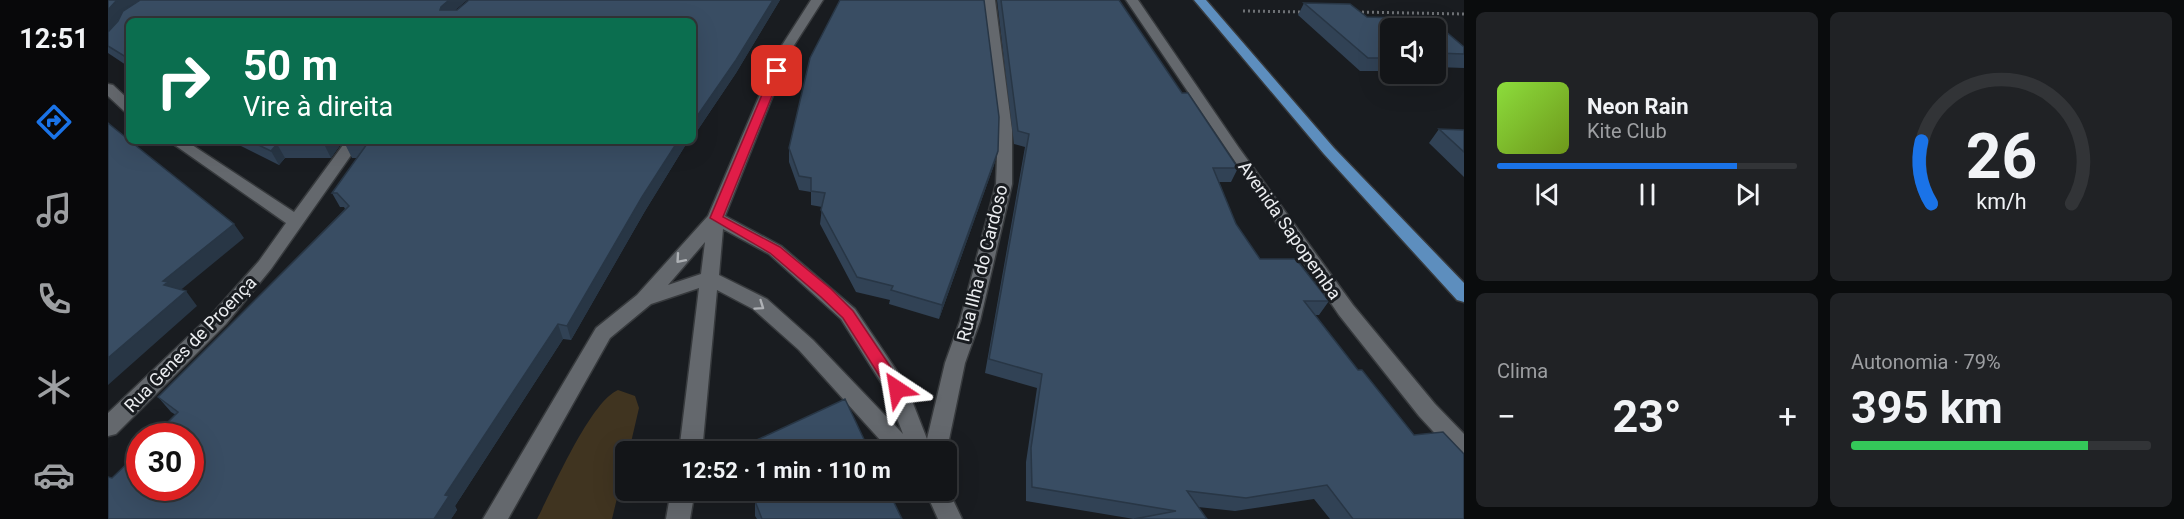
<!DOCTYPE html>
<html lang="pt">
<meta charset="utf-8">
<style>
body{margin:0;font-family:Roboto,sans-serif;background:#202225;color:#f1f3f6;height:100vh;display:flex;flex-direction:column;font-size:22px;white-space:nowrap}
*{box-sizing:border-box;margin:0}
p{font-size:20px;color:#9d9fa2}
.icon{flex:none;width:33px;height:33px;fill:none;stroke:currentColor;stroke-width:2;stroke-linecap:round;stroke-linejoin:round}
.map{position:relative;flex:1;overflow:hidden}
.panel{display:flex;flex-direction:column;gap:12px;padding:12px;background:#0a0c0d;width:720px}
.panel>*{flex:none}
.hud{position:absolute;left:18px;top:18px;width:570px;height:126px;border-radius:9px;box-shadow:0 6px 24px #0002,0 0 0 2px #323437;background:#0b6e4f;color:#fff;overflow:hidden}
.tools{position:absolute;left:1272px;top:18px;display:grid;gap:12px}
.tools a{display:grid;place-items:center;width:66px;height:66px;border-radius:9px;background:#131518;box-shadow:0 6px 24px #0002,0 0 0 2px #323437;font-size:30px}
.speed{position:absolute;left:18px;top:423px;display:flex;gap:12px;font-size:30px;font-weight:700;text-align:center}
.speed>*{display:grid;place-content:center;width:78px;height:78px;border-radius:50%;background:#131518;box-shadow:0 6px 24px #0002,0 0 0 2px #323437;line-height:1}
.speed .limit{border:9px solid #d22;background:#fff;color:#111}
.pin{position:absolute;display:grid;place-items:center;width:51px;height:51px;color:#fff;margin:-26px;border-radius:12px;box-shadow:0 3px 9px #0006}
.me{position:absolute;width:66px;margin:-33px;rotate:327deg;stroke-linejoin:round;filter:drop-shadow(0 0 4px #0008)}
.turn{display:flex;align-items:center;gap:21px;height:126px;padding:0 18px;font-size:27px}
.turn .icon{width:78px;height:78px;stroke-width:2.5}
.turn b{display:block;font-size:42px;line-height:51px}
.big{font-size:45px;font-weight:700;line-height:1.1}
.panel .card{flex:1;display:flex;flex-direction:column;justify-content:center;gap:9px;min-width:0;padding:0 21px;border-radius:9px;background:#202225}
.panel .dial{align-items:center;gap:0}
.dial svg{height:156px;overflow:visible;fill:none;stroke:#323437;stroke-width:7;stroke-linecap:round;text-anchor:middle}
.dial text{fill:#f1f3f6;stroke:none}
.song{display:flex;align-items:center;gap:18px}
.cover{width:72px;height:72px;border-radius:9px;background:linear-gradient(135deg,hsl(90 70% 55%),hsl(80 70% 35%))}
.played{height:6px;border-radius:3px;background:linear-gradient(90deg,#1a73e8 80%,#323437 80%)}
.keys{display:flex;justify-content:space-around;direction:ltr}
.heat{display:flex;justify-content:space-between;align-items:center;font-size:33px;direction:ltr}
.charge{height:9px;border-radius:4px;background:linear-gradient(90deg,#34c759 79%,#323437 0)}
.panel .tiles{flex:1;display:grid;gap:12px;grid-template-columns:repeat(2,1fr)}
.trip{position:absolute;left:507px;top:441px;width:342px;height:60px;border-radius:9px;background:#131518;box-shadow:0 6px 24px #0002,0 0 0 2px #323437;font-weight:700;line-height:60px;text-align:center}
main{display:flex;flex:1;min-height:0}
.menu{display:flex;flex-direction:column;width:108px;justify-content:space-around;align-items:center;background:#08080a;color:#9d9fa2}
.menu .icon{width:42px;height:42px}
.menu .current{color:#1a73e8}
.menu b{font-size:27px;color:#f1f3f6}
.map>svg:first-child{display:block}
.green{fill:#403420}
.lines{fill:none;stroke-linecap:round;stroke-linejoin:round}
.minor-casing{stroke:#373a3d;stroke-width:3}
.major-casing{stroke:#373a3d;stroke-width:3}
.path{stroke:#6e7175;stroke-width:3;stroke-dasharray:2 3;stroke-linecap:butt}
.minor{fill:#64686d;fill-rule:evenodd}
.major{fill:#5d8ebe;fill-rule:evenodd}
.wall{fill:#314255}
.shaded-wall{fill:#283645}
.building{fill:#394d63;stroke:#283645;stroke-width:1.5}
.oneway{stroke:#aeb1b5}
.route{fill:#e11d48;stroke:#92132f;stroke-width:1.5}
.labels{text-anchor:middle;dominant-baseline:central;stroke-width:6;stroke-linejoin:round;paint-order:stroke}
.street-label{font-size:18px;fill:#ebedf0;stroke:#191c20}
</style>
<main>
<nav class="menu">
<b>12:51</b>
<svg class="icon current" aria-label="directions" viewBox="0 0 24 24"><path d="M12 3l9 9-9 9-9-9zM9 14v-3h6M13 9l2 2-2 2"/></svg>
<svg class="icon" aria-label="music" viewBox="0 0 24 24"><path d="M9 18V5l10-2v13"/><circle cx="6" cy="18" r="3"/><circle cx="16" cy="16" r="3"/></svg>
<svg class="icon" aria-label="phone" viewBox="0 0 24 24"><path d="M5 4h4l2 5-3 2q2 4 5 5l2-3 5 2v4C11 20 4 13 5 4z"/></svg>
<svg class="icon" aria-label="climate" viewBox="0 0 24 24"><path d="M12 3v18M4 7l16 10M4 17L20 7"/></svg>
<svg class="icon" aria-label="car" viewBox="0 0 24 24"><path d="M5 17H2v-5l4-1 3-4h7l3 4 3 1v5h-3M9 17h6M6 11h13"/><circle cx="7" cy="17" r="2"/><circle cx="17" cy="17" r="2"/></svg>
</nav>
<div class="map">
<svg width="1356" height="519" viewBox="0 0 1356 519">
<rect width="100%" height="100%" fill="#191c20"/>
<path class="green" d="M 510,390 L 527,396 L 531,408 L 521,451 L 518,452 L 517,465 L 504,519 L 429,519 C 445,489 482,402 510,390 Z"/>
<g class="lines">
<g class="minor-casing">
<path id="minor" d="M 703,0 L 715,0 L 683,50 L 617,216 L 673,246 L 747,309 L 797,383 L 819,439 L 837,363 L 852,321 L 888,184 L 890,130 L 875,0 L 887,0 L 904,130 L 904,184 L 872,321 L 857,363 L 838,454 L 838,452 L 783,452 L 691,350 L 645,309 L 609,290 L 594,452 L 571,452 L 591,288 L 543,304 L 502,338 L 400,519 L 375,519 L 488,328 L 529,295 L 600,216 L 671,50 ZM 615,229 L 661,254 L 733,319 L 779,392 L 795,434 L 705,340 L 659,299 L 611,275 ZM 597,242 L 593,274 L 560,285 Z
M 1018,0 L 1030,0 L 1131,148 L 1245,305 L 1327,404 L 1356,434 L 1356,459 L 1348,456 L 1311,416 L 1231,315 Z
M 0,84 L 5,85 L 21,100 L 21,112 L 16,111 L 0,96 Z
M 61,141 L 78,141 L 186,212 L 238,141 L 253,141 L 163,269 L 118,324 L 8,434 L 0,436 L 0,413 L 104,314 L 151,261 L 178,223 Z
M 838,485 L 854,519 L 830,519 L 817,490 L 838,490 Z
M 563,490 L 587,490 L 582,519 L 558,519 Z"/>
</g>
<g class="major-casing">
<path id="major" d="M 1086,0 L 1098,0 L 1226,148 L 1356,283 L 1356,302 L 1349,300 L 1216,154 Z"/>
</g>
<path class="path" d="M 1135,11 L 1196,12
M 1249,12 L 1356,14"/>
<use href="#minor" class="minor"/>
<use href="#major" class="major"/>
</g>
<path class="wall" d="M 0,0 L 359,0 L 347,10 L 349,10 L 361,0 L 672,0 L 628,73 L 585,137 L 585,21 L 21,21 L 21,67 L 0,53 Z
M 889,0 L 1011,0 L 1074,93 L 1130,168 L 1123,182 L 1111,182 L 1128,224 L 1152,259 L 1221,301 L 1211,315 L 1207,315 L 1356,519 L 1222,519 L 1206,499 L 1127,511 L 1090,507 L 1026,519 L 918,501 L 918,462 L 929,388 L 877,373 L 917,147 L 906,144 Z
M 1196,3 L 1242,4 L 1259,17 L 1323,19 L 1356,47 L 1356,68 L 1328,67 L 1328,28 L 1282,28 L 1282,71 L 1252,71 L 1190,15 Z
M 1331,129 L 1356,130 L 1356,177 L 1321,143 Z
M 123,141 L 235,141 L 223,158 L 177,158 L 171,165 Z
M 580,141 L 537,211 L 463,340 L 455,339 L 347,506 L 349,510 L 343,519 L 0,519 L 4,478 L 68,415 L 63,412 L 50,397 L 237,209 L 236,207 L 232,207 L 224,193 L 250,158 L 244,158 L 237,144 Z
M 681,148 L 890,151 L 886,165 L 831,319 L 781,304 L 782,300 L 748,292 L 712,224 L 714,207 L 703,205 L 703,192 L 691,190 L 681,162 Z
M 651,490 L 780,490 L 794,519 L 649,519 L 647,516 L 647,501 L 654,498 Z"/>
<path class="shaded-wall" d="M 10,0 L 36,0 L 14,15 L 0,32 L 0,10 L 7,2 Z
M 341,0 L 359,0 L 337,19 L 332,10 L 333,7 Z
M 665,0 L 672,0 L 628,73 L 585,137 L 585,122 Z
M 218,141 L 235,141 L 223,158 L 216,144 Z
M 570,141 L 580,141 L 537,211 L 463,340 L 459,326 L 534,197 Z
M 169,144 L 177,158 L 171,165 L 163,151 Z
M 890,151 L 886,165 L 831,319 L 834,305 Z
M 126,224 L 136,238 L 69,293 L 56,285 L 55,281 Z
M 78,291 L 89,306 L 0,385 L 0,358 Z
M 450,324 L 455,339 L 347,506 L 349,510 L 343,519 L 326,519 L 337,495 Z"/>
<path class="building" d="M 0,0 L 10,0 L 7,2 L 0,10 Z
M 32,0 L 341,0 L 333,7 L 332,10 L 349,10 L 361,0 L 665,0 L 628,60 L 585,122 L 585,21 L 21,21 L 21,59 L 0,46 L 0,32 L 10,21 L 15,11 Z
M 732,0 L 876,0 L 891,117 L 890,151 L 834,305 L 783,290 L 785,286 L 749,277 L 713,210 L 717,193 L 703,191 L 703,178 L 691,176 L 681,148 L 702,58 Z
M 893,0 L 1011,0 L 1074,93 L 1080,93 L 1130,168 L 1105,168 L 1128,224 L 1152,259 L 1188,259 L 1221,301 L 1196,301 L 1250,370 L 1254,370 L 1306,435 L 1335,432 L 1356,454 L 1356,519 L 1245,519 L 1219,485 L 1138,498 L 1079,491 L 1099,519 L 1026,519 L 1068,511 L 924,487 L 923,448 L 934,374 L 881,359 L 921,134 L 910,131 Z
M 1196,3 L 1242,4 L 1259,17 L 1323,19 L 1356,47 L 1356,54 L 1328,53 L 1328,28 L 1282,28 L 1282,58 L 1260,58 Z
M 0,123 L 21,140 L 21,141 L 22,141 L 126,224 L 55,281 L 60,282 L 56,285 L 78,291 L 0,358 Z
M 1331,129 L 1356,130 L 1356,152 Z
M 142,141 L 218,141 L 216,144 L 169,144 L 163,151 Z
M 239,141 L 570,141 L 534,197 L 459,326 L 450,324 L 337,495 L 341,496 L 326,519 L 0,519 L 0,477 L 4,478 L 32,451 L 32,488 L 82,488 L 82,436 L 46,436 L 70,412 L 50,397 L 241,206 L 229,193 L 224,193 L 259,144 L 237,144 Z
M 737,399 L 762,452 L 640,452 L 638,445 Z
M 657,490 L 780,490 L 794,519 L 654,519 L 647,501 L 659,495 Z"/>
<defs><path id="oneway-chevron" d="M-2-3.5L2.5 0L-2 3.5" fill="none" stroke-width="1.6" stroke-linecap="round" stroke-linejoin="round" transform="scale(1.5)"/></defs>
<g class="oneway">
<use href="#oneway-chevron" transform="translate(572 259) rotate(131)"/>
<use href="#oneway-chevron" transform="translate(652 306) rotate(35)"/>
</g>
<path class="route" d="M 669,68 L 674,71 L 615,217 L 672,247 L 723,289 L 745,311 L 794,384 L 797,389 L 794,394 L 789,396 L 783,394 L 735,318 L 713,297 L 662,253 L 602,218 L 664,71 Z"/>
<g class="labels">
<g class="street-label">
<text transform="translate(1182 230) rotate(55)">Avenida Sapopemba</text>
<text transform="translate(874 263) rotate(-76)">Rua Ilha do Cardoso</text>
<text transform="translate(82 344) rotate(-46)">Rua Genes de Proença</text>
</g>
</g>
</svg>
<div class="tools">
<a><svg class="icon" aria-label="sound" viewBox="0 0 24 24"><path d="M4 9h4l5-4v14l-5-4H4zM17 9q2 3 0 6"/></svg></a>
</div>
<div class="speed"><div class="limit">30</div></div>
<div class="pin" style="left:669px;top:71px;background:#d93025"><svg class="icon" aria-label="arrive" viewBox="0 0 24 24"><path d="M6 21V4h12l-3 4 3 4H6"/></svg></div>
<svg class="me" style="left:789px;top:389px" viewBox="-20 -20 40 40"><path d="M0-17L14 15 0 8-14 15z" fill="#e11d48" stroke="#fff" stroke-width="4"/></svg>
<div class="trip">12:52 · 1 min · 110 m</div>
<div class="hud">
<div class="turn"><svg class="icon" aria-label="right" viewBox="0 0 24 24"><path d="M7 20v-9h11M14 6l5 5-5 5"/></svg><div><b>50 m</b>Vire à direita</div></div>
</div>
</div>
<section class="panel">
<div class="tiles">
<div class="card">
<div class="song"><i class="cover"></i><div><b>Neon Rain</b><p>Kite Club</p></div></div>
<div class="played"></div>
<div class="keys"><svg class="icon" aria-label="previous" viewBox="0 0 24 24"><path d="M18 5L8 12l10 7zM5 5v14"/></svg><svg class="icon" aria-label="pause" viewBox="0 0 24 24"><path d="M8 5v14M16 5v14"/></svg><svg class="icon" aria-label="next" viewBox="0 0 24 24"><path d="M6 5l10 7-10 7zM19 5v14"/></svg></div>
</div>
<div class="card dial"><svg viewBox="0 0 100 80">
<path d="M14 69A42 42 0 1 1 86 69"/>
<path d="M14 69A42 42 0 0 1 9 37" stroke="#1a73e8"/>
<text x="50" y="56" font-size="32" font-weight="700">26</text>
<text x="50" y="72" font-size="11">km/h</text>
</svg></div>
<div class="card"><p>Clima</p>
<div class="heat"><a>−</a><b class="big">23°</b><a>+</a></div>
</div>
<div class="card"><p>Autonomia · 79%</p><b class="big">395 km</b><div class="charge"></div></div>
</div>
</section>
</main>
